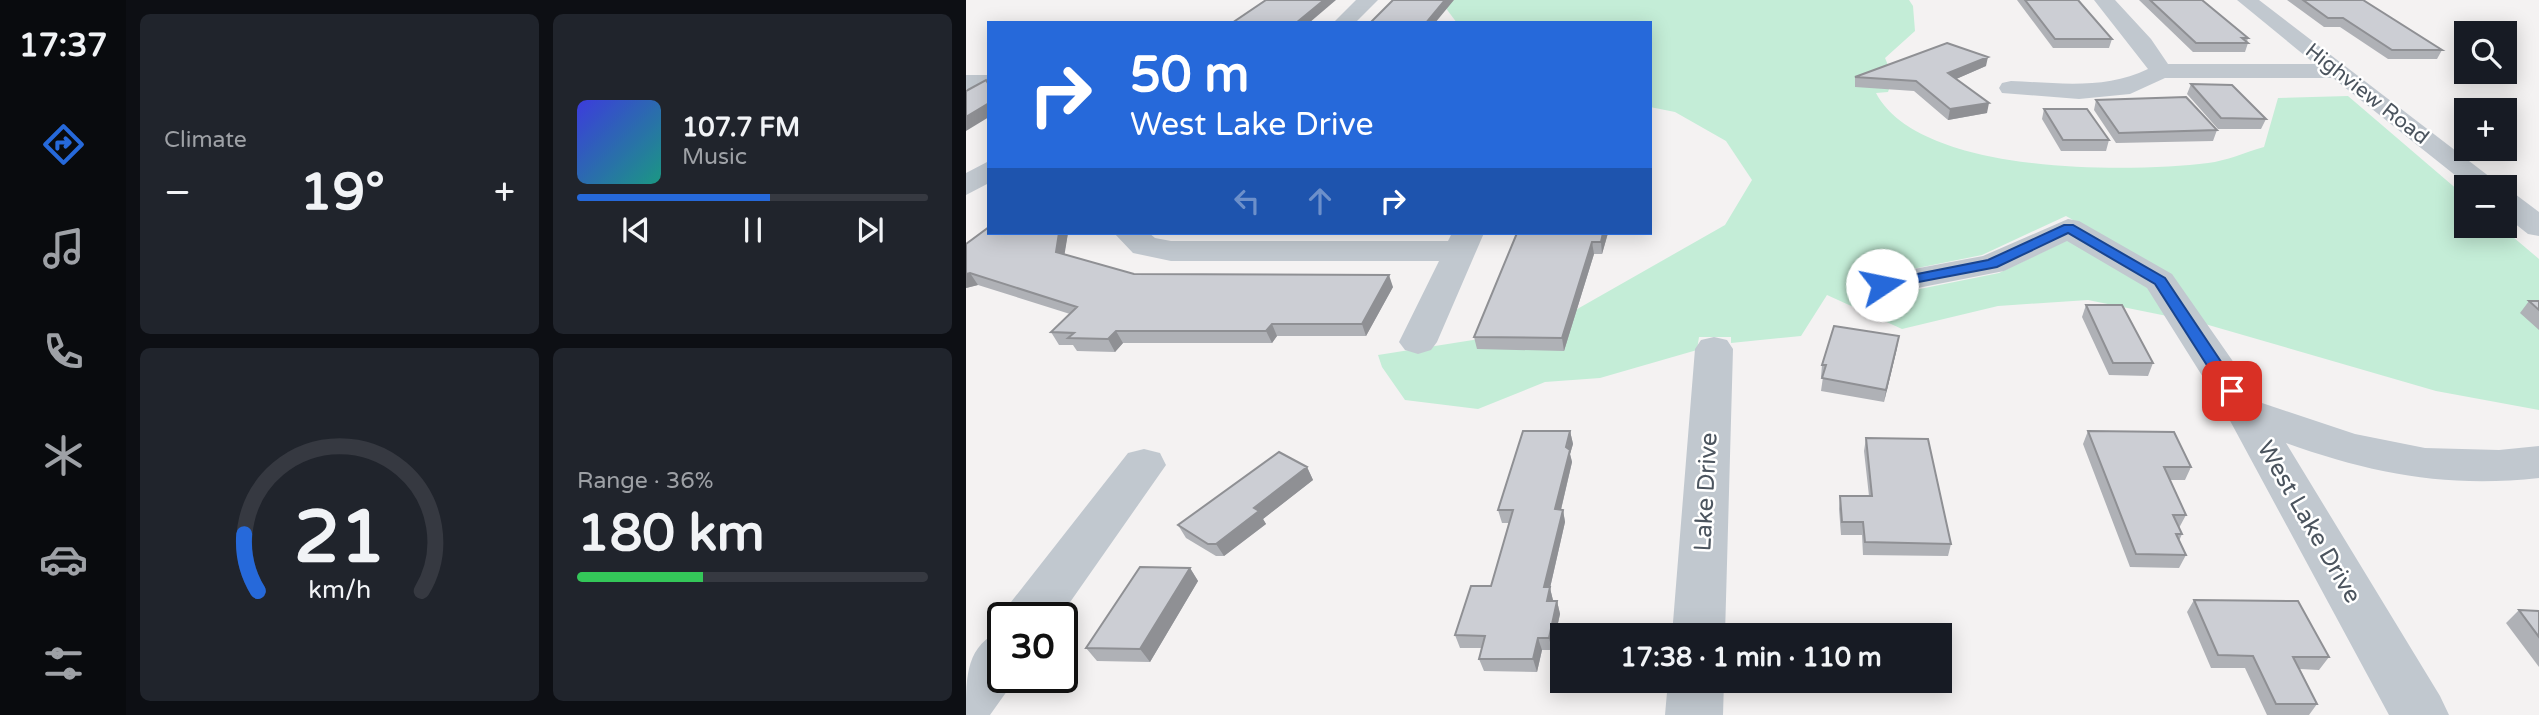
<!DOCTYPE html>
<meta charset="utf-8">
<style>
body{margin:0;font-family:"Varela Round",sans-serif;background:#20242c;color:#f1f3f6;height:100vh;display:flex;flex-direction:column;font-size:26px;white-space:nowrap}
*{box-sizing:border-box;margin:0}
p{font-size:23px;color:#9ea1a6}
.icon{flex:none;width:38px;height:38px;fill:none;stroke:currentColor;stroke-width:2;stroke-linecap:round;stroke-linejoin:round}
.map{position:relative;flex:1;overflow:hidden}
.drawer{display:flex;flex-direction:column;gap:14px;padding:14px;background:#0d0f14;width:840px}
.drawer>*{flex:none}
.banner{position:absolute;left:21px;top:21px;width:665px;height:214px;border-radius:0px;box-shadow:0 4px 18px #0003;background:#2669da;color:#fff;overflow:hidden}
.buttons{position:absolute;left:1488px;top:21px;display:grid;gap:14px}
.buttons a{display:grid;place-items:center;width:63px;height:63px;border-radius:0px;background:#171b24;box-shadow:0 4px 18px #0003;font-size:35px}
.speed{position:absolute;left:21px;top:602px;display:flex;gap:14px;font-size:35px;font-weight:700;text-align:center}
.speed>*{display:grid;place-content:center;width:91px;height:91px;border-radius:50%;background:#171b24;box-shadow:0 4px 18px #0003;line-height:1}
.speed .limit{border:4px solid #111;border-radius:10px;background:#fff;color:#111}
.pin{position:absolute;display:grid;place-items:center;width:60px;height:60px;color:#fff;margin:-30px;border-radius:14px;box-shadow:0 4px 10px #0006}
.me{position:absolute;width:77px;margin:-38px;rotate:79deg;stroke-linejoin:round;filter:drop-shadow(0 0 5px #0008)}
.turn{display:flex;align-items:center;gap:24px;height:147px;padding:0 28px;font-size:32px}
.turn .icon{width:91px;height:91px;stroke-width:2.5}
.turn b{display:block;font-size:49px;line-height:60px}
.lanes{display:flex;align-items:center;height:66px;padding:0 28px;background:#0003;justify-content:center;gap:35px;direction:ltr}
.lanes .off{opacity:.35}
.big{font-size:52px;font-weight:700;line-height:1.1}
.drawer .widget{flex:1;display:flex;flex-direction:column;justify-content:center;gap:10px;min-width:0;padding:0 24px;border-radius:10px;background:#20242c}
.drawer .dial{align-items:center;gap:0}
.dial svg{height:182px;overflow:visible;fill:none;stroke:#363941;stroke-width:7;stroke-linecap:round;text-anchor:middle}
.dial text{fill:#f1f3f6;stroke:none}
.song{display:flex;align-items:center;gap:21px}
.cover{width:84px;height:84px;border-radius:10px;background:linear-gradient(135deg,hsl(240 70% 55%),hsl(170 70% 35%))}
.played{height:7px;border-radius:4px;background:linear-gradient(90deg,#2669da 55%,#363941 55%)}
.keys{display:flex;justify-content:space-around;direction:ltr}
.heat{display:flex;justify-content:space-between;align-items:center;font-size:38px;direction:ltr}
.charge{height:10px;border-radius:5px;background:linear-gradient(90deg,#34c759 36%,#363941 0)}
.drawer .tiles{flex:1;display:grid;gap:14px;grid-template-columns:repeat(2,1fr)}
.trip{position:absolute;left:584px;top:623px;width:402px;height:70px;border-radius:0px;background:#171b24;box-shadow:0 4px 18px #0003;font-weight:700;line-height:70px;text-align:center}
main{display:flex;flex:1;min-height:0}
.dock{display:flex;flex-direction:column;width:126px;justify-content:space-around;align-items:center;background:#090b0e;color:#9ea1a6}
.dock .icon{width:49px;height:49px}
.dock .selected{color:#2669da}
.dock b{font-size:32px;color:#f1f3f6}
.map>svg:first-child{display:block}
.green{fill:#c4edd7}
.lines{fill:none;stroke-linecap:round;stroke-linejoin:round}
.minor{fill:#c1c8cf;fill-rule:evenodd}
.wall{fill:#afb1b6}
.shaded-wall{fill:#8f9094}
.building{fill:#ccced4;stroke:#8f9094;stroke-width:2}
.route{fill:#2669da;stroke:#19448e;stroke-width:2}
.labels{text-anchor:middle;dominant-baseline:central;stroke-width:5;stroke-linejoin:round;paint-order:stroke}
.far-street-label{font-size:21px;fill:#4b545e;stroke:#fff}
.street-label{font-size:24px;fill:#4b545e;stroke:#fff}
</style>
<main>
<nav class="dock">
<b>17:37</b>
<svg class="icon selected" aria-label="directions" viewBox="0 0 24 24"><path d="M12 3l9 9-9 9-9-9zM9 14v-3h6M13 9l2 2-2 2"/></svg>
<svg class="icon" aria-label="music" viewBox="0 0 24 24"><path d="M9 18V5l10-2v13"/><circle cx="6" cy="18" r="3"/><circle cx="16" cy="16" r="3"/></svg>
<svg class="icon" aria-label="phone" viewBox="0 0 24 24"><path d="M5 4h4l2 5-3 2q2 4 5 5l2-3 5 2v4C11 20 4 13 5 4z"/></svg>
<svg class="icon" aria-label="climate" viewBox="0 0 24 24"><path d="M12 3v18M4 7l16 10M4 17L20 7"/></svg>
<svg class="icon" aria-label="car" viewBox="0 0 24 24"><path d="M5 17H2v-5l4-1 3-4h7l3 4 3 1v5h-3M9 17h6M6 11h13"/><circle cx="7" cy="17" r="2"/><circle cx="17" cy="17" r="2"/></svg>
<svg class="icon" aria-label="filters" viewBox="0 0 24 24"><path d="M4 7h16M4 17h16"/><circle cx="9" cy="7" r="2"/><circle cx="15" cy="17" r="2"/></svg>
</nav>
<section class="drawer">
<div class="tiles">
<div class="widget"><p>Climate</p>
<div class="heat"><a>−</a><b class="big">19°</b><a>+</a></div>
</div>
<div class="widget">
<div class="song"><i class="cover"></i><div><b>107.7 FM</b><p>Music</p></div></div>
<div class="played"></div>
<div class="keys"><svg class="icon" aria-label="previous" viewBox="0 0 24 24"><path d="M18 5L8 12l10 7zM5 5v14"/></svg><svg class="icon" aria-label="pause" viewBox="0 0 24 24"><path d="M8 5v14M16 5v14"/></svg><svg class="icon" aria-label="next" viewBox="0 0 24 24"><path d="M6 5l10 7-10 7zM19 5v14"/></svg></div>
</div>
<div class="widget dial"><svg viewBox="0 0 100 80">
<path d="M14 69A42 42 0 1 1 86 69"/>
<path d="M14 69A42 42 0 0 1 8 44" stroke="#2669da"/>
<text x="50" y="56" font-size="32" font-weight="700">21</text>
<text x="50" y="72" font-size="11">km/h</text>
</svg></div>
<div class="widget"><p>Range · 36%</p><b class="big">180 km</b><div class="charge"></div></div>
</div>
</section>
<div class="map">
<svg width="1573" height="715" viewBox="0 0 1573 715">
<rect width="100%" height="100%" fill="#f4f2f2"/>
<path class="green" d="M 481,0 L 943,0 L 947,6 L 949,31 L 919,58 L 927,77 L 922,92 L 910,93 C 953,175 1160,173 1242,163 C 1260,161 1280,152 1298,147 L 1312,98 L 1382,96 L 1500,197 L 1500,226 L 1534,226 L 1573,259 L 1573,410 L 1470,391 L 1239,324 L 1203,275 L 1100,216 L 1016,255 L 897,279 L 909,298 L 1033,273 L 1104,239 L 1181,284 L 1201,316 L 1122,300 L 1032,306 L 936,329 L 861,295 L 835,336 L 765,343 L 765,337 L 733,337 L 731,350 L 634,378 L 579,382 L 512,409 L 439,400 L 416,367 L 412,355 L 545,334 L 599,316 L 759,225 L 786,180 L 760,141 L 709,112 L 684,107 L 684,23 L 491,23 L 479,7 Z"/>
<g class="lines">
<path class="minor" d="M 390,0 L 412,0 L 389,23 L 367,23 Z
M 1128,0 L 1149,0 L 1185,39 L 1202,64 L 1349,64 L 1271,0 L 1293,0 L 1537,187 L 1504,187 L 1367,78 L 1199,78 L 1164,94 L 1113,99 L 1036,93 L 1033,88 L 1036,83 L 1045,81 C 1092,83 1139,90 1182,69 Z
M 0,75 L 23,75 L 23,89 L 0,89 Z
M 23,161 L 23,183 L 0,195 L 0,173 Z
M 1538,191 L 1549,194 L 1573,212 L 1573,236 L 1562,234 L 1538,215 Z
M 1102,219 L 1113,221 L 1206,274 L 1296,403 L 1389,434 L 1459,448 L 1533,450 L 1573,446 L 1573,478 C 1481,488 1407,474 1320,443 L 1474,696 L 1483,715 L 1423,715 L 1262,417 L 1181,288 L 1101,241 L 1038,271 L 916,295 L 904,292 L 899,285 L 904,278 L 916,275 L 1017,256 Z
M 148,233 L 183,233 L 189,238 L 205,241 L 482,241 L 486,233 L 518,233 L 471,342 L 465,350 L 452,354 L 439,350 L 433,342 L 473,261 L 205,261 L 167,253 Z
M 748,337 L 761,340 L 767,349 L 759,635 L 706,635 L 729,349 L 735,340 Z
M 178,449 L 194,453 L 200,465 L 93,618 L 37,618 L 45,602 L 162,453 Z
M 37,629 L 37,677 L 51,677 L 24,715 L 0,715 C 0,674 0,646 37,629 Z
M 702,681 L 758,681 L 757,715 L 699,715 Z"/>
</g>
<path class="wall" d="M 1051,0 L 1112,0 L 1146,39 L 1143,48 L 1087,48 Z
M 1173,0 L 1236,0 L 1282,38 L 1281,42 L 1282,43 L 1279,52 L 1227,52 Z
M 1321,0 L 1397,0 L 1476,50 L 1471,59 L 1422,59 L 1374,27 L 1358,27 Z
M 1020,66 L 990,79 L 1021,113 L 982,120 L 948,91 L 889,87 L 889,77 Z
M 1225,84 L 1300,119 L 1295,129 L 1252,129 L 1221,94 Z
M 1130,100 L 1251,130 L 1247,141 L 1150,143 L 1128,110 Z
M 1078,109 L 1143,140 L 1140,151 L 1095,151 L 1076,119 Z
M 23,233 L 102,233 L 98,254 L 168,274 L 427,287 L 400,336 L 311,336 L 306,343 L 157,343 L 149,352 L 111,351 L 107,345 L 93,345 L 85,332 L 104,314 L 12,285 L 0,288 L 0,244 Z
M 551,233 L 642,233 L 636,254 L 628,254 L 598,351 L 511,349 L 508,337 Z
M 1563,301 L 1573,301 L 1573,330 L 1554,313 Z
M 1120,305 L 1187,363 L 1182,376 L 1143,375 L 1116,317 Z
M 931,348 L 918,402 L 855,391 L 857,377 L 855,377 L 856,365 Z
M 604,431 L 607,444 L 604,454 L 606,462 L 595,510 L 597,510 L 599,522 L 584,588 L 587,601 L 591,601 L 594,614 L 586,650 L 576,650 L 571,672 L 518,671 L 513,659 L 516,648 L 494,648 L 489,635 L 525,586 L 544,523 L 536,523 L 532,510 Z
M 1122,431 L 1225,467 L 1219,480 L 1204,480 L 1220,515 L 1213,528 L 1216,534 L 1213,541 L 1220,555 L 1213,568 L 1164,567 L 1117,444 Z
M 900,438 L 985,544 L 982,556 L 897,555 L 896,535 L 875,535 L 873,509 L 874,496 L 903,496 L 898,451 Z
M 341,467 L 347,480 L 297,519 L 300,524 L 258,556 L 250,556 L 220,538 L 212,525 Z
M 224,568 L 232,581 L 184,662 L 131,661 L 120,648 Z
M 1228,600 L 1363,657 L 1353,670 L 1334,669 L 1351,704 L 1343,715 L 1301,715 L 1279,668 L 1245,668 L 1221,612 Z
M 1553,610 L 1573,611 L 1573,667 L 1540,623 Z"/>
<path class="shaded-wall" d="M 358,0 L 370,0 L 343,23 L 330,23 Z
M 479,0 L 488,0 L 469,23 L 460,23 Z
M 1022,57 L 1020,66 L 981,83 L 982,73 Z
M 23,103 L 23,117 L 0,131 L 0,117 Z
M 1023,103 L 1021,113 L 982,120 L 984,109 Z
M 93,233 L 102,233 L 97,264 L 90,252 Z
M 637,233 L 642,233 L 636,254 L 635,242 Z
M 626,242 L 628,254 L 598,351 L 596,338 Z
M 4,273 L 12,285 L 0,288 L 0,274 Z
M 423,275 L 427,287 L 400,336 L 396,324 Z
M 306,324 L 311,336 L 306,343 L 300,331 Z
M 150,331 L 157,343 L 149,352 L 142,339 Z
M 933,336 L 931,348 L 918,402 L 920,390 Z
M 604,431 L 607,444 L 604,454 L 606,462 L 592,522 L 589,509 Z
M 341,467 L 347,480 L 297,519 L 300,524 L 258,556 L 250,544 L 288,508 Z
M 597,510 L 599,522 L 584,588 L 587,600 L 584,614 L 578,587 Z
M 224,568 L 232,581 L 184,662 L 174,649 Z
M 591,601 L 594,614 L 586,650 L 583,638 Z
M 572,638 L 576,650 L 571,672 L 567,659 Z"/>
<path class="building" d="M 300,0 L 358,0 L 330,23 L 266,23 Z
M 427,0 L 479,0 L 460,23 L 404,23 Z
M 1059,0 L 1112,0 L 1146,39 L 1089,39 Z
M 1184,0 L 1236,0 L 1282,38 L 1276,38 L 1282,43 L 1230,43 Z
M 1337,0 L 1397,0 L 1476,50 L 1426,50 L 1377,18 L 1362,18 Z
M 981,43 L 1022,57 L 982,73 L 1023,103 L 984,109 L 950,81 L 889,77 Z
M 20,80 L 23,85 L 23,103 L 0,117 L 0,91 Z
M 1225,84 L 1266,85 L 1300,119 L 1255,118 Z
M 1220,97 L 1251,130 L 1153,133 L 1130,100 Z
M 1078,109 L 1121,109 L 1143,140 L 1097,140 Z
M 23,227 L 23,233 L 93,233 L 90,252 L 168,274 L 423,275 L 396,324 L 306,324 L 300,331 L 150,331 L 142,339 L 102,338 L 108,333 L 85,332 L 111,307 L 4,273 L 0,274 L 0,244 Z
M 551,233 L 637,233 L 635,242 L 626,242 L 596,338 L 508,337 Z
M 1563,301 L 1573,301 L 1573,310 Z
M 1120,305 L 1156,305 L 1187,363 L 1147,363 Z
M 868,326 L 933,336 L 920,390 L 856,378 L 860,365 L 856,365 Z
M 557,431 L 604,431 L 600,447 L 604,450 L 589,509 L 597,510 L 578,587 L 584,587 L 581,601 L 591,601 L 583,638 L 572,638 L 567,659 L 513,659 L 519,636 L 489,635 L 505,586 L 525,586 L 547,510 L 532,510 Z
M 1122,431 L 1208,432 L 1225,467 L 1198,467 L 1220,515 L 1207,515 L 1216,534 L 1210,534 L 1220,555 L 1170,554 Z
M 900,438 L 962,439 L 985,544 L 899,542 L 897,522 L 876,522 L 874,496 L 906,496 Z
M 313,452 L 341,467 L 288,508 L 293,511 L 250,544 L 242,544 L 212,525 Z
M 174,567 L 224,568 L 174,649 L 120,648 Z
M 1228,600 L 1332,601 L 1363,657 L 1327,657 L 1351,704 L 1310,704 L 1287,656 L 1252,655 Z
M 1553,610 L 1573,611 L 1573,637 Z"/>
<path class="route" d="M 1098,225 L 1107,225 L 1199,278 L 1272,387 L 1272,395 L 1260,395 L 1189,284 L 1102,233 L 1031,267 L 916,289 L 909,285 L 916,281 L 1022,260 Z"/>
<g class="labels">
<g class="far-street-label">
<text transform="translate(1401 94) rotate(38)">Highview Road</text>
</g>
<g class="street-label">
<text transform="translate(740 492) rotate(-87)">Lake Drive</text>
<text transform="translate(1343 522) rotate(60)">West Lake Drive</text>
</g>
</g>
</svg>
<div class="buttons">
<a><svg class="icon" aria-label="search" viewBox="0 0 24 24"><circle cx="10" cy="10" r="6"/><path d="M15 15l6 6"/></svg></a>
<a>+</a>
<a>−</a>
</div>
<div class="speed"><div class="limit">30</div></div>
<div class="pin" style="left:1266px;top:391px;background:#d93025"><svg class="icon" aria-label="arrive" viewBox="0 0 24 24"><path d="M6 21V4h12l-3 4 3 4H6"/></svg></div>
<svg class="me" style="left:916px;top:285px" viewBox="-20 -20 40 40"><circle r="19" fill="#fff"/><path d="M0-13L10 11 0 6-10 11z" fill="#2669da"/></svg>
<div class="trip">17:38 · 1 min · 110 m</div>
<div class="banner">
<div class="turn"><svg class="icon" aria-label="right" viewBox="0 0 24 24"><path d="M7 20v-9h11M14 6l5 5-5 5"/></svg><div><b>50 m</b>West Lake Drive</div></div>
<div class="lanes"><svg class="icon off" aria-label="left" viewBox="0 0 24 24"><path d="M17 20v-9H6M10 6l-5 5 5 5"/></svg><svg class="icon off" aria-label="ahead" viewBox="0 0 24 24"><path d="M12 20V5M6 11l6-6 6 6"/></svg><svg class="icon" aria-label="right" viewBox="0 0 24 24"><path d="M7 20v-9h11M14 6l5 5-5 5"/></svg></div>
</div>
</div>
</main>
